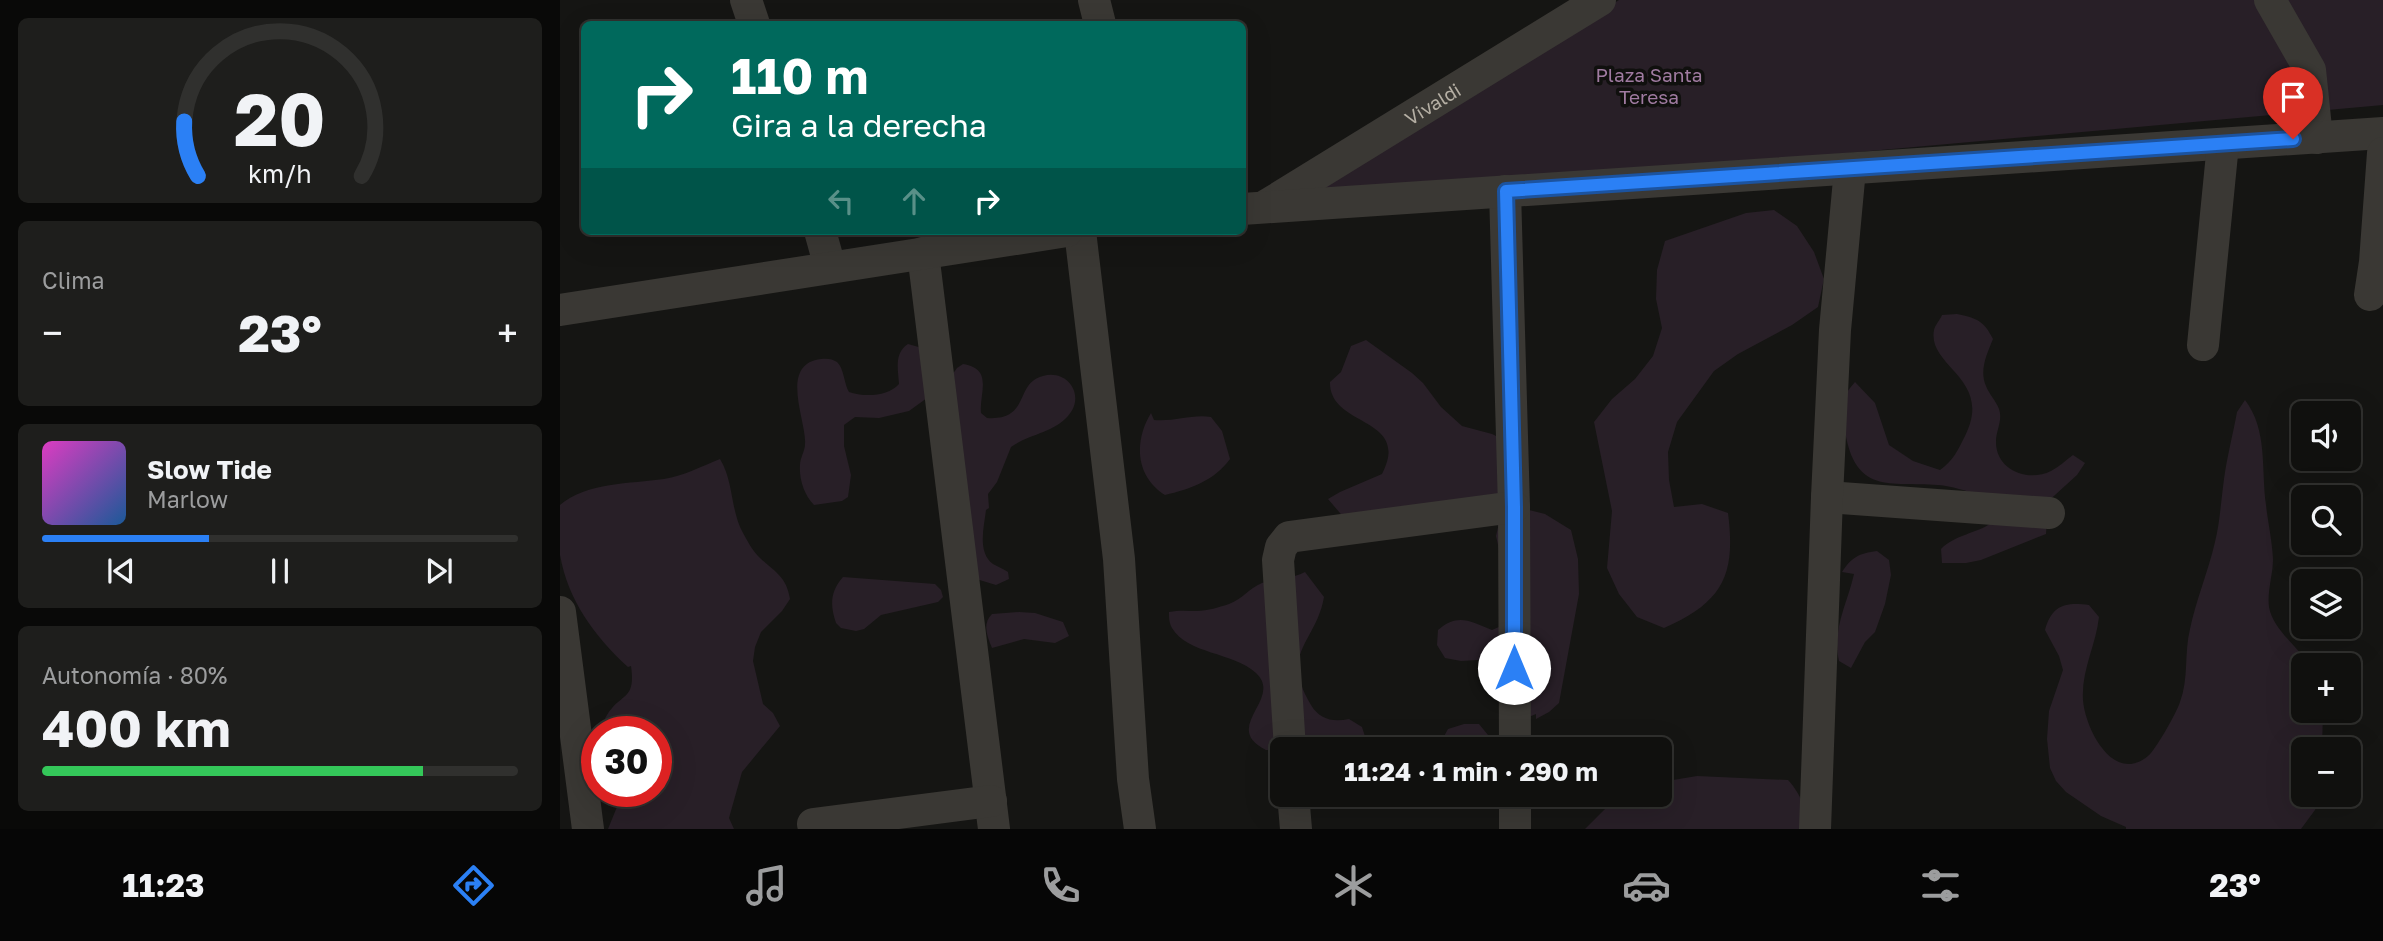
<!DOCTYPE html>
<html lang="es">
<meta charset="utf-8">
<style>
body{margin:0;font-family:"Golos Text",sans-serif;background:#1e1e1c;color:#f1f3f6;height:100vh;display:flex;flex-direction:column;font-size:26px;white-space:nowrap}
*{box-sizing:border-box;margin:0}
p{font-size:23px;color:#9c9d9e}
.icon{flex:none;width:38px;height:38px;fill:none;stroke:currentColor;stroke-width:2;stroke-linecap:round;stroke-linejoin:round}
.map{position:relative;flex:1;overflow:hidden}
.panel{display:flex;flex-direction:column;gap:18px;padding:18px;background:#090908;width:560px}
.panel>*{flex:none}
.top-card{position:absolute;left:21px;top:21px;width:665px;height:214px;border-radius:10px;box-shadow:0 7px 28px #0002,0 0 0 2px #30302e;background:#00695c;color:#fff;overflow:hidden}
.buttons{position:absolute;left:1731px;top:401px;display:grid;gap:14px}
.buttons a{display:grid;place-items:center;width:70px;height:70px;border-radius:10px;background:#10100e;box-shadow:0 7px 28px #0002,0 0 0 2px #30302e;font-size:35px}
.speed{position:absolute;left:21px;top:716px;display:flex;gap:14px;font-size:35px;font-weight:700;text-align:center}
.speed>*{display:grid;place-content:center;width:91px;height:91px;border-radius:50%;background:#10100e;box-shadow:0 7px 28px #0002,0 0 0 2px #30302e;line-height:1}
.speed .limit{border:10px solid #d22;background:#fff;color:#111}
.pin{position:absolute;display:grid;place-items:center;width:60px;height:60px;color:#fff;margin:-72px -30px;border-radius:50% 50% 50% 0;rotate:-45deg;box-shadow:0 0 7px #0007}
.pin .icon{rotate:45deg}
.me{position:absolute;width:77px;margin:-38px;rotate:0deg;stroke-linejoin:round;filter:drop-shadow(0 0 5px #0008)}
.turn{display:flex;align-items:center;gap:24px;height:147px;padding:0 35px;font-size:32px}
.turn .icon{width:91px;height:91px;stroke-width:2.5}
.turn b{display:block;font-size:49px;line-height:60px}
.lanes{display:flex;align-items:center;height:66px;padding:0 35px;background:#0003;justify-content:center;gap:35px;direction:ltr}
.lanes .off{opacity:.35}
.big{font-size:52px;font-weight:700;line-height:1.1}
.panel .card{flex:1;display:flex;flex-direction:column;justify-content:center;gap:10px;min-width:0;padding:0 24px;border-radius:10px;background:#1e1e1c}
.panel .dial{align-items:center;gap:0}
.dial svg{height:182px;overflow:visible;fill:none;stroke:#30302e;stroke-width:7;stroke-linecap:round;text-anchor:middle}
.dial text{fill:#f1f3f6;stroke:none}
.song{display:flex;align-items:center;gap:21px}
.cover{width:84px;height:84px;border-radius:10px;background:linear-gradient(135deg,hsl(310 70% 55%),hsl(210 70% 35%))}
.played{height:7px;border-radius:4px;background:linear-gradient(90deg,#2b80f5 35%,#30302e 35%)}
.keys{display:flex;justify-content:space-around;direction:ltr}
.heat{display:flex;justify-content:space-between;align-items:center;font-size:38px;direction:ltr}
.charge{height:10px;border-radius:5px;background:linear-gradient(90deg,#34c759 80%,#30302e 0)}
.trip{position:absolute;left:710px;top:737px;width:402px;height:70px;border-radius:10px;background:#10100e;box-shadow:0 7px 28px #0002,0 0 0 2px #30302e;font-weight:700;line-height:70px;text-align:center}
.tabs{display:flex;height:112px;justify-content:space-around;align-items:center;background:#060606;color:#9c9d9e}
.tabs .icon{width:49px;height:49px}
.tabs .current{color:#2b80f5}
.tabs b{font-size:32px;color:#f1f3f6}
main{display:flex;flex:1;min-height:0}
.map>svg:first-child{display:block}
.green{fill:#281f27}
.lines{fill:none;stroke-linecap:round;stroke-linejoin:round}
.minor{stroke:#3a3834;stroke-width:32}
.route-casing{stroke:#1c539f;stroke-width:18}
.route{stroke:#2b80f5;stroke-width:12}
.labels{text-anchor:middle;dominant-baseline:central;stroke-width:7;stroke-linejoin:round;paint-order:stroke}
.park-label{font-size:19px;fill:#a07ba1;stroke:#10100e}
.street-label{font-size:19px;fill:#b5afa4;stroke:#10100e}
</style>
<main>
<section class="panel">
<div class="card dial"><svg viewBox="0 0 100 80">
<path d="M14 69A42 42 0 1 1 86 69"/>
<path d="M14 69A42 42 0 0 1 8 45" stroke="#2b80f5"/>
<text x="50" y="56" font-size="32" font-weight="700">20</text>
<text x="50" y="72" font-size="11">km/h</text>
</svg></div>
<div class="card"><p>Clima</p>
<div class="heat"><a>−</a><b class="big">23°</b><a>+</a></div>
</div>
<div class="card">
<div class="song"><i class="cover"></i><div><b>Slow Tide</b><p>Marlow</p></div></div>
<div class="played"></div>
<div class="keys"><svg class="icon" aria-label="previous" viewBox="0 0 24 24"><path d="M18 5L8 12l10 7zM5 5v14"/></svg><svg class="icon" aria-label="pause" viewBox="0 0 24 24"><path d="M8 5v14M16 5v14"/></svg><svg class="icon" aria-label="next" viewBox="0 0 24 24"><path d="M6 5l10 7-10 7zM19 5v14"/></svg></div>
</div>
<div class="card"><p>Autonomía · 80%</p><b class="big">400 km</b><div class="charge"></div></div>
</section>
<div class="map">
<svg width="1823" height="829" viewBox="0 0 1823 829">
<rect width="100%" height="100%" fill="#151513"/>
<path class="green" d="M 1059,0 L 1823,0 L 1823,105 L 741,202 Z
M 1214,210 L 1237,226 L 1254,252 L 1264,279 L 1258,307 L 1232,325 L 1178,354 L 1154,371 L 1117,422 L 1108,452 L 1109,480 L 1114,507 L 1142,504 L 1168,513 C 1176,575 1163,602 1104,628 L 1077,617 L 1059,594 L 1047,568 L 1052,511 L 1034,422 L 1052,399 L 1075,379 L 1093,356 L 1102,328 L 1096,299 L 1097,270 L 1105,241 L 1186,213 Z
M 1397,314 C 1417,318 1424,321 1433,339 C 1427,354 1419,370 1426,386 C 1429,394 1436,401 1439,409 C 1443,420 1436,431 1436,441 C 1435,469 1467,483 1491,471 C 1499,467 1506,460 1513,455 L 1525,463 L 1517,475 L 1484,505 L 1487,519 L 1486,534 L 1421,560 L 1406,563 L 1382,563 L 1381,549 C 1396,534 1416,534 1433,522 L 1419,495 C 1406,491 1392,486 1378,485 C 1329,482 1295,494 1285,431 C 1281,408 1279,400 1295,382 L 1315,403 L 1329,445 L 1353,461 L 1380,470 C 1393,461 1398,450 1405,436 C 1434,378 1367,367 1374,330 C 1375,325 1380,320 1382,315 Z
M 806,340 L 852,373 L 863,383 L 881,407 L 902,426 L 932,434 L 957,446 L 948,496 L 797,533 L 768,499 L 780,492 L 822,474 C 852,416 769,428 770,382 L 781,372 L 791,346 Z
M 348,344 L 362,348 L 367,398 L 349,411 L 319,418 L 295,417 L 284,425 L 284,446 L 291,475 L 288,497 L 282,501 L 254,505 C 244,495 239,479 240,465 C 240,458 245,451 245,444 C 247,422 218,364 261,359 C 267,358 273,359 277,362 C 284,368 284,384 289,392 C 303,397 328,397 339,384 C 338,369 334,353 348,344 Z
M 403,364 C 434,369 419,393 421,413 L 427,418 C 471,421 454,383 483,376 C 508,369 526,396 508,416 C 493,433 469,434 451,447 L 437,482 L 428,494 L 429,508 L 426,510 C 424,527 417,552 433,564 C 438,567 444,569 448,572 L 449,579 L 436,585 L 413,578 L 387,382 L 397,368 Z
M 1685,400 C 1708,430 1701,469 1706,505 C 1708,523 1712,540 1713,559 C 1713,575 1707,591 1709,607 C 1713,630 1738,646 1749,665 L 1743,665 L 1743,710 L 1763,711 L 1762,749 L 1743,749 L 1743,794 L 1761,796 L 1755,810 L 1741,829 L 1566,829 L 1566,827 L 1541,816 L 1506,792 L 1496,781 L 1490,768 L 1487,739 L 1489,711 L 1503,670 L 1499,656 L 1485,630 C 1492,605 1505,602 1529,605 L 1539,617 C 1536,645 1521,671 1523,700 C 1525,728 1553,785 1588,756 C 1595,751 1617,712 1620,702 C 1629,678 1624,653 1630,629 C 1636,600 1648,572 1655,542 C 1660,522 1661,500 1664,479 C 1667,457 1673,434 1677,412 Z
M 591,413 L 594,420 C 614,422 632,414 651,417 L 662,431 L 670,459 C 654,481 630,489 605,495 C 575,476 574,441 591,413 Z
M 160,459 C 174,482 170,509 183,533 C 187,540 192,550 198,556 C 214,572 226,575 230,599 L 222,611 L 201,632 L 195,647 L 193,661 L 203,704 L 213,713 L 220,726 L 182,772 L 169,818 L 174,829 L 48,829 L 61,797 L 60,791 L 96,791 L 96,732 L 42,731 C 43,726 44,719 47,715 C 61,692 76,701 71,666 L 68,667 C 34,636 8,600 0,555 C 0,539 0,521 0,505 C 27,482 70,484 104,479 C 124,476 142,466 160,459 Z
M 969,510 L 985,514 L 1011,530 L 1018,559 L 1019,594 L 999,703 L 989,712 L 976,719 L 976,714 L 964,719 L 945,668 L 935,659 L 901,661 L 885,658 L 877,645 L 878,630 C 898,613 909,621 932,630 L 946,624 L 949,594 L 936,536 L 940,519 Z
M 1317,551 L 1329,560 L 1331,575 L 1325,604 L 1315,632 L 1305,642 L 1291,668 L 1279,661 C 1272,628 1287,605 1294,574 L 1282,572 C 1291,558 1299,553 1317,551 Z
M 745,572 L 764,597 C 756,643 719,652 751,705 C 760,720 773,722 789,719 L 802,727 L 809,749 L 706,750 C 660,727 724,699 696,673 C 673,652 627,654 612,628 C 609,623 609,617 609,612 C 619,610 627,611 637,611 C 647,611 660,607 669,604 C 683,599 689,588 702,583 C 716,578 731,579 745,572 Z
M 283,577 L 375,584 L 381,590 L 383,597 L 378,602 L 321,615 L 304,629 L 296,631 L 281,628 L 276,623 C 270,605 270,592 283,577 Z
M 459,612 L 475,613 L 503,622 L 509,636 L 495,643 L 464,639 L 432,648 C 427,636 422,624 432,614 Z
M 904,724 L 919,724 L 928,735 L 928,749 L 871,749 L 882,740 L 888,729 Z
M 1137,776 L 1228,780 C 1242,795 1245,809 1249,829 L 1025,829 L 1046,808 L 1064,795 L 1101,794 L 1101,782 Z"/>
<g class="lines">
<g class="minor">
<path d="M 186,0 L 194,24"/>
<path d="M 534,0 L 540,24"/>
<path d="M 1710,0 L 1750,70 L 1757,138"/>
<path d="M 945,191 L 954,507 L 955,749"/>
<path id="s1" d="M 707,205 L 1040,0"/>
<path d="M 682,209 L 1823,133"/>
<path d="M 260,231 L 270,267"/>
<path d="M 520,231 L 559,559 L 573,779 L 580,829"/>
<path d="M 363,253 L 434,829"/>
<path d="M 1810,295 L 1815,262 L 1823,153"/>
<path d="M 0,310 L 507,231"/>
<path d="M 1643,345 L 1663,144"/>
<path d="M 1267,497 L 1489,513"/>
<path d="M 0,612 L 28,829"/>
<path d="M 730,749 L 718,560 L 721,547 L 729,537 L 954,507"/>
<path d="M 733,794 L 736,829"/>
<path d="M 955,794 L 955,829"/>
<path d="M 253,824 L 431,801"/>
<path d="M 1255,829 L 1267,497 L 1275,330 L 1290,169"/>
</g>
</g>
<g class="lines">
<g class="route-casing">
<path id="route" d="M 954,668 L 954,507 L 946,191 L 1733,139"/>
</g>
<use href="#route" class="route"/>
</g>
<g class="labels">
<g class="park-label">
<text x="1089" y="74">Plaza Santa<tspan x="1089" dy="22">Teresa</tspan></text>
</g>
<g class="street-label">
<text stroke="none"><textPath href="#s1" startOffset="194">Vivaldi</textPath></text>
</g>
</g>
</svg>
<div class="buttons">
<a><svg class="icon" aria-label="sound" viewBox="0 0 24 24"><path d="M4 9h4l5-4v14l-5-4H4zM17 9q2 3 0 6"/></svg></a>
<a><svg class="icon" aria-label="search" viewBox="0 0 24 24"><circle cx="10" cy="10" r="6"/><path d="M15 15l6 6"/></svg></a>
<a><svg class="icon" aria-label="layers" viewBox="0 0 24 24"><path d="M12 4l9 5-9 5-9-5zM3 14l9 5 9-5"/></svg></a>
<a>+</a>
<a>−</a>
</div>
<div class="speed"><div class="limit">30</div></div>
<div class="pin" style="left:1733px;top:139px;background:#d93025"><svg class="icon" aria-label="arrive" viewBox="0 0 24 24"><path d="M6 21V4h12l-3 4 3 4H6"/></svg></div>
<svg class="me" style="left:954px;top:668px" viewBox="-20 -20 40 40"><circle r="19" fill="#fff"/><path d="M0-13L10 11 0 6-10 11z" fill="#2b80f5"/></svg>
<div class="trip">11:24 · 1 min · 290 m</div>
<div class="top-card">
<div class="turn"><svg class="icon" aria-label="right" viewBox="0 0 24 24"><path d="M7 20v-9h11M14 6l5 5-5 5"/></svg><div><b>110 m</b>Gira a la derecha</div></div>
<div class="lanes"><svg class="icon off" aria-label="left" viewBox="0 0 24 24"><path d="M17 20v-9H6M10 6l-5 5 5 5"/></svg><svg class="icon off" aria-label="ahead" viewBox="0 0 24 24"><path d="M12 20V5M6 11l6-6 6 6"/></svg><svg class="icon" aria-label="right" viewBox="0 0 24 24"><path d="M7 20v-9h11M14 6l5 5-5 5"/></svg></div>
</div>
</div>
</main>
<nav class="tabs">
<b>11:23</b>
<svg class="icon current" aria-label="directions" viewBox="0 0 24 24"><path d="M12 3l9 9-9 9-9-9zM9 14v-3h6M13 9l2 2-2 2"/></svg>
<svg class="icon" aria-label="music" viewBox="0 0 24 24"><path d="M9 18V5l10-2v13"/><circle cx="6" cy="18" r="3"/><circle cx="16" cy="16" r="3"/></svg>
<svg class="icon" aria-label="phone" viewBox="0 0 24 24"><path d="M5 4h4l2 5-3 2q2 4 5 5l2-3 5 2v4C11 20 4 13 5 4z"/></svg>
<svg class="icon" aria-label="climate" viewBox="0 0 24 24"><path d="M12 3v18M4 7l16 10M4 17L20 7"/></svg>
<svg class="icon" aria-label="car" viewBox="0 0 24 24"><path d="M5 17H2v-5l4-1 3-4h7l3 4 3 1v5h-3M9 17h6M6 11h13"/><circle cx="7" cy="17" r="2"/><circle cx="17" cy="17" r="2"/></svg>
<svg class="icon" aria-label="filters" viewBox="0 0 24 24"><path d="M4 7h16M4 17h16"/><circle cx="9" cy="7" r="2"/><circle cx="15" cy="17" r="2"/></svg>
<b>23°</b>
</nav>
